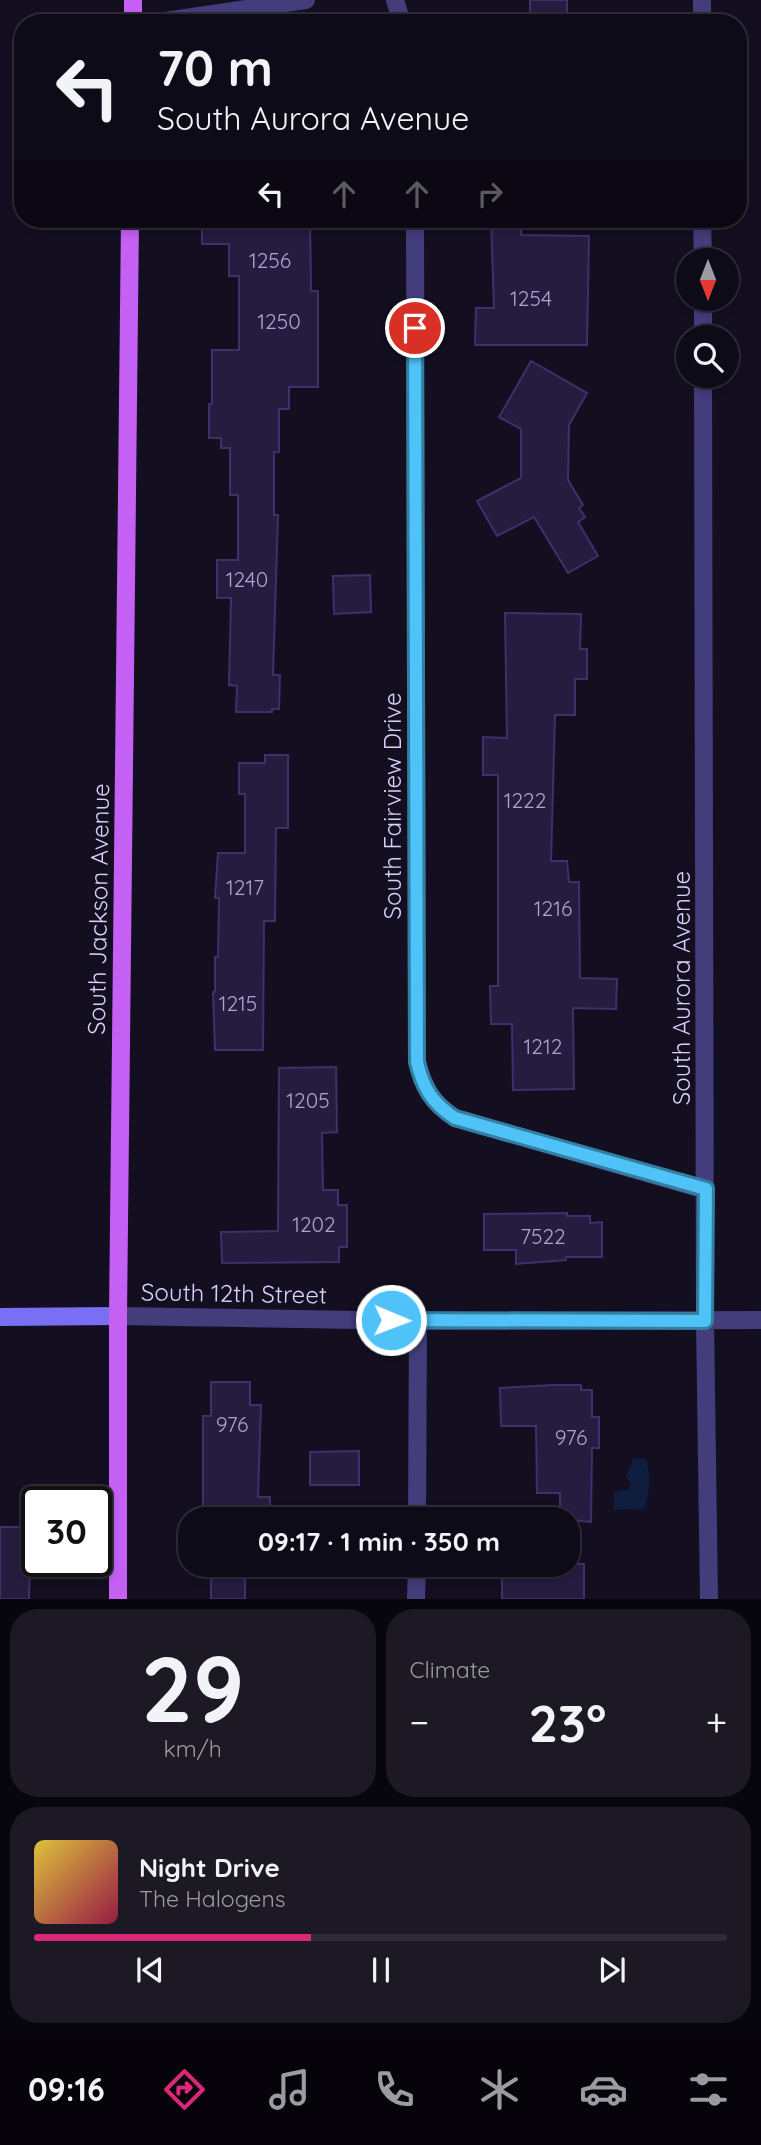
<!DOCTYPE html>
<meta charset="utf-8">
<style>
body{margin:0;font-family:Quicksand,sans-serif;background:#1c1925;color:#f1f3f6;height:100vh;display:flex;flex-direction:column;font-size:26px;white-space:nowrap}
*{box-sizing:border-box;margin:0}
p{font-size:23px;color:#9b9ba2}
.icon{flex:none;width:38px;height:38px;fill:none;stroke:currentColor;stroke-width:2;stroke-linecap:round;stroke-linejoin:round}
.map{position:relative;height:1599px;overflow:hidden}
.panel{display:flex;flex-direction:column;gap:10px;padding:10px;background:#08060d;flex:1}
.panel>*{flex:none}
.banner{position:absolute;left:14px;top:14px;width:733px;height:214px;border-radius:28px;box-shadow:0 4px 10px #0003,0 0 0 2px #2e2b37;background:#0e0b18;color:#f1f3f6;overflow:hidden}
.needle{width:46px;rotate:180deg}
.tools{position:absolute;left:676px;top:248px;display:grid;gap:14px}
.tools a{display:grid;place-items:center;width:63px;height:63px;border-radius:50%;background:#0e0b18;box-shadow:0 4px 10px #0003,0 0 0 2px #2e2b37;font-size:35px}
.speed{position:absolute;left:21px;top:1486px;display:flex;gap:14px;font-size:35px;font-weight:700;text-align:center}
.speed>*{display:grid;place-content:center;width:91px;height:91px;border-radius:50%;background:#0e0b18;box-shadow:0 4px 10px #0003,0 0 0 2px #2e2b37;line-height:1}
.speed .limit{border:4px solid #111;border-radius:10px;background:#fff;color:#111}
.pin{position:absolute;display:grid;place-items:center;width:60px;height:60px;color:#fff;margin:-30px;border:4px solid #fff;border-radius:50%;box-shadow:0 2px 7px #0007}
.me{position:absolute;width:77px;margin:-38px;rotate:91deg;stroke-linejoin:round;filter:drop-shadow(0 0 5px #0008)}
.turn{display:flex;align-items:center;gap:24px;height:147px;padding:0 28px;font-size:32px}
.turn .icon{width:91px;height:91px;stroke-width:2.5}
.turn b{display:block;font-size:49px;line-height:60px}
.lanes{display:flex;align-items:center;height:66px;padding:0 28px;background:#0003;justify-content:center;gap:35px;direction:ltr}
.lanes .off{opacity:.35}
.big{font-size:52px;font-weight:700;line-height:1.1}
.panel .widget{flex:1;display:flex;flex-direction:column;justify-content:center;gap:10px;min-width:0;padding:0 24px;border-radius:28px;background:#1c1925}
.panel .dial{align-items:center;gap:0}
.dial b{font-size:91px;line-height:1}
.song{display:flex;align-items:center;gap:21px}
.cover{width:84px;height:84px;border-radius:10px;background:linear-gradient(135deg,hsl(50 70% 55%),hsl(340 70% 35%))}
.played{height:7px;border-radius:4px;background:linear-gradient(90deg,#db2777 40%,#2e2b37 40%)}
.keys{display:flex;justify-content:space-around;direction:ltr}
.heat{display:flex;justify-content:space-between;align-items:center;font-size:38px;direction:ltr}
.panel .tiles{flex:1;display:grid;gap:10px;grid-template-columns:1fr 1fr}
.widget:last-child{grid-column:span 2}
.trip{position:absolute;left:178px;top:1507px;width:402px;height:70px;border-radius:28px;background:#0e0b18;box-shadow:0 4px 10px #0003,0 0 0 2px #2e2b37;font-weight:700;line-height:70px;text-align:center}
.tab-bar{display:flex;height:112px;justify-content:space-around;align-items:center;background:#06040a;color:#9b9ba2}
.tab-bar .icon{width:49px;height:49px}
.tab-bar .on{color:#db2777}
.tab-bar b{font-size:32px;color:#f1f3f6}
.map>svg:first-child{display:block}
.water{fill:#0f1e3f}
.building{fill:#251c40;stroke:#3e306a;stroke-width:2}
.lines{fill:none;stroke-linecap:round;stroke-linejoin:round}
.street{stroke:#433d7c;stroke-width:18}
.secondary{stroke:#796ff5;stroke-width:18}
.primary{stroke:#c460f4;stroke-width:18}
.route-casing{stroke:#337fa1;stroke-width:18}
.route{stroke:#4fc3f7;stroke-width:12}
.labels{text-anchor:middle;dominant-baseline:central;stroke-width:7;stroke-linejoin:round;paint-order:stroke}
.number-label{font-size:21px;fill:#aba4cd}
.street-label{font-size:24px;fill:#d8d1fc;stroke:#130f20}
</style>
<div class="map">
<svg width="761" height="1599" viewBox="0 0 761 1599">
<rect width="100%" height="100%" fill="#130f20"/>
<path class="water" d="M 633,1459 L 646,1459 C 651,1477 650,1491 644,1509 L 614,1510 L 614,1492 L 630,1489 L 631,1484 L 626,1477 Z"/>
<path class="building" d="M 530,0 L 567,0 L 567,23 L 530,23 Z
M 202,219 L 310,219 L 311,291 L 318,291 L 318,387 L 289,387 L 289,409 L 279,409 L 279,452 L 274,452 L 274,515 L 278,515 L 273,675 L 280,675 L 279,709 L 272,709 L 272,712 L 236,712 L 237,686 L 229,685 L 231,598 L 217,598 L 217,560 L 238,560 L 238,495 L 230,495 L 230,448 L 221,448 L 221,438 L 209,438 L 209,404 L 212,404 L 212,350 L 239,350 L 239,276 L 229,276 L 229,244 L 202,244 Z
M 491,219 L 521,219 L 521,235 L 589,236 L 587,345 L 475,345 L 476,308 L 494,308 Z
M 531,361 L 587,393 L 569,425 L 568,480 L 583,505 L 579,508 L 585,517 L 578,522 L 598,556 L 568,573 L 534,517 L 497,536 L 477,501 L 521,478 L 521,429 L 499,417 Z
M 370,575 L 371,612 L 334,614 L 333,576 Z
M 505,613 L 581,614 L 580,649 L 587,649 L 587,679 L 575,679 L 575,715 L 555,715 L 551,861 L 567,861 L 569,882 L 579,882 L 580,978 L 617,979 L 616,1009 L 573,1008 L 574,1089 L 513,1090 L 512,1024 L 491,1024 L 490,986 L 498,986 L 498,775 L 483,775 L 483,737 L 507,738 Z
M 265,755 L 288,755 L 288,828 L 276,828 L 275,921 L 264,921 L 263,1050 L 215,1050 L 213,992 L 215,992 L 215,957 L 218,957 L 219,898 L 215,898 L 218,853 L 245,853 L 245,794 L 239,794 L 239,763 L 265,763 Z
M 336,1067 L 337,1132 L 322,1133 L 323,1190 L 338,1190 L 338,1205 L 347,1205 L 347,1247 L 339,1247 L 339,1262 L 222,1263 L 221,1232 L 278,1231 L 279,1068 Z
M 567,1213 L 567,1216 L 590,1216 L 590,1223 L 602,1222 L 602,1257 L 566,1257 L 566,1260 L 516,1264 L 516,1250 L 484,1250 L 484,1214 Z
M 211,1382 L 250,1382 L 250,1405 L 261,1405 L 258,1497 L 270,1497 L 270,1519 L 203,1519 L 203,1416 L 211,1416 Z
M 552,1385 L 581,1385 L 581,1390 L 592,1390 L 592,1417 L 599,1417 L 599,1448 L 592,1448 L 591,1522 L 560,1519 L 560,1493 L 537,1493 L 536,1426 L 501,1426 L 500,1388 Z
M 359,1451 L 359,1485 L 310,1485 L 310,1452 Z
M 0,1527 L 31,1527 L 29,1599 L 0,1599 Z
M 211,1564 L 245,1564 L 245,1599 L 211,1599 Z
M 502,1564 L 584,1564 L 584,1599 L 502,1599 Z"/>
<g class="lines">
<path class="street" d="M 395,0 L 402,23
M 702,0 L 702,23
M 152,23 L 306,0
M 415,219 L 417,1062 C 424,1088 432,1103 455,1118 L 706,1190
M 702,219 L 703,261
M 703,299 L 703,338
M 703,376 L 705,1321 L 709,1599
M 118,1316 L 418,1321 L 761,1320
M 417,1519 L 418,1321
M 416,1599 L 417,1564"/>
<path class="secondary" d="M 0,1317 L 118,1316"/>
<path class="primary" d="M 133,23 L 133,0
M 118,1599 L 118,1316 L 130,219"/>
</g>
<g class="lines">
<g class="route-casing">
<path id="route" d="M 391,1320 L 705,1321 L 706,1189 L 455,1118 C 432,1103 423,1088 417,1062 L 415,328"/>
</g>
<use href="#route" class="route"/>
</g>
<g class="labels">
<g class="number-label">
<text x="270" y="260">1256</text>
<text x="531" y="298">1254</text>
<text x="279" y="321">1250</text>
<text x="247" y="579">1240</text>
<text x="525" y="800">1222</text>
<text x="245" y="887">1217</text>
<text x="553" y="908">1216</text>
<text x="238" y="1003">1215</text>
<text x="543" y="1046">1212</text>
<text x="308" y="1100">1205</text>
<text x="314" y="1224">1202</text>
<text x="543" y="1236">7522</text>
<text x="232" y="1424">976</text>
<text x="571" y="1437">976</text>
</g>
<g class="street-label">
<text transform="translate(392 806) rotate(-90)">South Fairview Drive</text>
<text transform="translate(98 909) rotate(-89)">South Jackson Avenue</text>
<text transform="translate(681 988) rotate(-90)">South Aurora Avenue</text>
<text transform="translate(234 1293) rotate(1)">South 12th Street</text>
</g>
</g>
</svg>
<div class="tools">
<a><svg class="needle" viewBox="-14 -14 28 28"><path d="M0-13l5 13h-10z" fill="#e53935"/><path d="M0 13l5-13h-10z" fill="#9b9ba2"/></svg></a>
<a><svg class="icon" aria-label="search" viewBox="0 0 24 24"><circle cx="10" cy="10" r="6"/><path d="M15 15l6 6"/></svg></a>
</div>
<div class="speed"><div class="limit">30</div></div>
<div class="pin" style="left:415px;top:328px;background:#d93025"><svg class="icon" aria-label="arrive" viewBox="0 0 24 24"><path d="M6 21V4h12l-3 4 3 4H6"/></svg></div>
<svg class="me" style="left:391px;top:1320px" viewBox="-20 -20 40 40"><circle r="17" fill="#4fc3f7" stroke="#fff" stroke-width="3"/><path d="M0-11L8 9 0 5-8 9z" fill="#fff"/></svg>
<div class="trip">09:17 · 1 min · 350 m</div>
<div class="banner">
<div class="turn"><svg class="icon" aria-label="left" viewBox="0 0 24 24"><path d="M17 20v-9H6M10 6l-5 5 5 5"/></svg><div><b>70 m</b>South Aurora Avenue</div></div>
<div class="lanes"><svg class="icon" aria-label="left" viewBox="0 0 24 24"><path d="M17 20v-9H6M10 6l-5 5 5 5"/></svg><svg class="icon off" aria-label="ahead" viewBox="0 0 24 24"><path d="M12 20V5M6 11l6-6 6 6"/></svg><svg class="icon off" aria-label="ahead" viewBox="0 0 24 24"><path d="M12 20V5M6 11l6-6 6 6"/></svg><svg class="icon off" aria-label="right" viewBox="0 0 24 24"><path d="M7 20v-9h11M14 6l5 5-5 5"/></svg></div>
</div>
</div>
<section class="panel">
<div class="tiles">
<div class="widget dial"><b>29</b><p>km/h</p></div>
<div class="widget"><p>Climate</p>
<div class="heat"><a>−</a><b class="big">23°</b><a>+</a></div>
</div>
<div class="widget">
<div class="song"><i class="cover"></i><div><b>Night Drive</b><p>The Halogens</p></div></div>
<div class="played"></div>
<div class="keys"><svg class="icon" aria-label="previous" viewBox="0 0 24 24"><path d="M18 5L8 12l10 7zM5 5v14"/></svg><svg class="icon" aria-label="pause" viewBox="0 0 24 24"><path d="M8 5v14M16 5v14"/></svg><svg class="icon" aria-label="next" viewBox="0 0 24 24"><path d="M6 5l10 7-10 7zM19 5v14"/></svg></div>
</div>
</div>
</section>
<nav class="tab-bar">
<b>09:16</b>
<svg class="icon on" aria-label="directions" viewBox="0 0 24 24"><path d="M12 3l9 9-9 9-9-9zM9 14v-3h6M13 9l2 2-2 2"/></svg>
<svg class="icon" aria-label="music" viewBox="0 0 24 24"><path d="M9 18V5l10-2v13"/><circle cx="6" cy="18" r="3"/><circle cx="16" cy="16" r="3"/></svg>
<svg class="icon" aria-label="phone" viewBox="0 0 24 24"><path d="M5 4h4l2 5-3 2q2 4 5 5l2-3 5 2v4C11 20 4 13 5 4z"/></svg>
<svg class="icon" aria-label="climate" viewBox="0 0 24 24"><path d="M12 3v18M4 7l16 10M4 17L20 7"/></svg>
<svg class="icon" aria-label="car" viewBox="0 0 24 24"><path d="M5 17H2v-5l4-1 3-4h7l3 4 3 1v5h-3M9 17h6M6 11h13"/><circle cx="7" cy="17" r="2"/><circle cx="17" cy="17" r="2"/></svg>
<svg class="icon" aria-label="filters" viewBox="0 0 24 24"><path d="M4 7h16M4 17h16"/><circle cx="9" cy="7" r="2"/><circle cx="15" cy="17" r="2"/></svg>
</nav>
